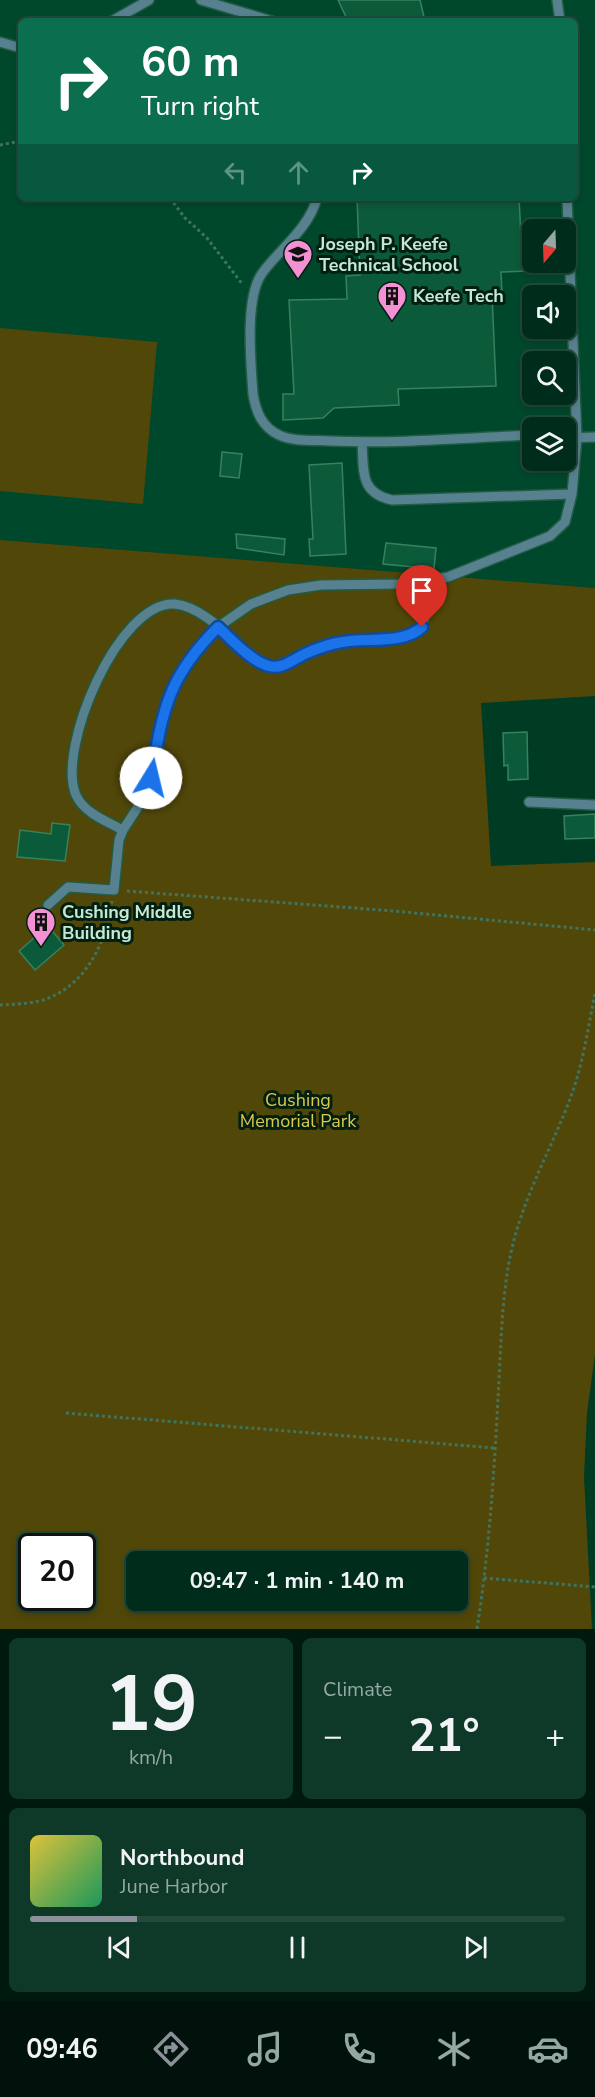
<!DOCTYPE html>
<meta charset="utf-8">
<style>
body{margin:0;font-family:"Nunito Sans",sans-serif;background:#0e3928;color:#f1f3f6;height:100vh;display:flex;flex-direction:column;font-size:22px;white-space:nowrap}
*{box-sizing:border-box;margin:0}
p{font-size:20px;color:#95a8a3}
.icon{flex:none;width:33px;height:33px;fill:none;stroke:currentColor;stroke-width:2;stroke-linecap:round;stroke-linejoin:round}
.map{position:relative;height:1629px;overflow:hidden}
.side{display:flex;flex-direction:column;gap:9px;padding:9px;background:#00190f;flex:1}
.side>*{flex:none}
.banner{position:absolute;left:18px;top:18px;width:560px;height:183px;border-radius:9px;box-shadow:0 3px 9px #0003,0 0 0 2px #22493a;background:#0b6e4f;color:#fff;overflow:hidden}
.needle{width:39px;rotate:199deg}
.tools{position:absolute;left:522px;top:219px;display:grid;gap:12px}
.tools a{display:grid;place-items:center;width:54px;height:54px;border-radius:9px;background:#002d1b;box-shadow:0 3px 9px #0003,0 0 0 2px #22493a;font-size:30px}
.speed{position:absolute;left:18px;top:1533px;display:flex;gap:12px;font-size:30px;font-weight:700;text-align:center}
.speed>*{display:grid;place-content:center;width:78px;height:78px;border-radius:50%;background:#002d1b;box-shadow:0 3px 9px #0003,0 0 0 2px #22493a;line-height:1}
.speed .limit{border:3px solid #111;border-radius:9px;background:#fff;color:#111}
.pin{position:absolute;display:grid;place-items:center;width:51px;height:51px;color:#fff;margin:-62px -26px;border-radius:50% 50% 50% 0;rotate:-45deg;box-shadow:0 0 6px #0007}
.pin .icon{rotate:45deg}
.me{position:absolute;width:66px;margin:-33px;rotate:9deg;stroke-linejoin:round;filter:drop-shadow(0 0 4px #0008)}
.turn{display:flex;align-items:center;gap:21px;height:126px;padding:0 24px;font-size:27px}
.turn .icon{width:78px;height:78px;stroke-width:2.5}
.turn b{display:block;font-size:42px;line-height:51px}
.lanes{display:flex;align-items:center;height:57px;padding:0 24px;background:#0003;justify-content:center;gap:30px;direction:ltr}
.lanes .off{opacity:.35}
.big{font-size:45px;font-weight:700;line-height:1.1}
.side .card{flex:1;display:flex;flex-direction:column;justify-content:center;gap:9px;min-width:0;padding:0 21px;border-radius:9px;background:#0e3928}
.side .dial{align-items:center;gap:0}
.dial b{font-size:78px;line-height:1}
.song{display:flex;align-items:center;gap:18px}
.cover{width:72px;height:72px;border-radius:9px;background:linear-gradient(135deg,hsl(50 70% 55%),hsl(150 70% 35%))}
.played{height:6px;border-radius:3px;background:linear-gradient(90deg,#8c9099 20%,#22493a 20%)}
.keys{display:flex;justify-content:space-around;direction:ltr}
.heat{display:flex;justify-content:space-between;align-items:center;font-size:33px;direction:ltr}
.side .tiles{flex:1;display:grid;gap:9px;grid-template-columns:1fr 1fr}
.card:last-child{grid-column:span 2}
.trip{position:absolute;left:126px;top:1551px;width:342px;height:60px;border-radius:9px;background:#002d1b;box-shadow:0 3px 9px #0003,0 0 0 2px #22493a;font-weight:700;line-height:60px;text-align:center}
.dock{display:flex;height:96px;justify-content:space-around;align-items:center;background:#00120b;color:#95a8a3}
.dock .icon{width:42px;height:42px}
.dock .current{color:#8c9099}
.dock b{font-size:27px;color:#f1f3f6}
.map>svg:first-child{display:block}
.built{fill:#00482c;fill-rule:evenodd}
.green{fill:#514709;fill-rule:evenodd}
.building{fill:#0b5b3b;stroke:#39815e;stroke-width:1.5}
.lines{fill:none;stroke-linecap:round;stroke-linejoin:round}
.service-casing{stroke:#235b44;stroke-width:12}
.path{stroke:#41745e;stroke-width:3;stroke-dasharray:3 3;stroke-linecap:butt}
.service{stroke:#58818f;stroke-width:9}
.route-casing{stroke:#114b97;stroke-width:15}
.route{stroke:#1a73e8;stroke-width:10}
.labels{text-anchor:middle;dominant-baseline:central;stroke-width:6;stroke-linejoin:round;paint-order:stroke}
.poi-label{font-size:18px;font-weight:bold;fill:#c5e8d4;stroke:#021f12;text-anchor:start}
.park-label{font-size:18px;fill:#dcc84d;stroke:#021f12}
</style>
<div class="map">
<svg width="595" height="1629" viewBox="0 0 595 1629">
<rect width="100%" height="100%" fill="#003c24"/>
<path class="built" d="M 0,0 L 595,0 L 595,588 L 0,540 ZM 21,21 L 574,21 L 574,198 L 21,198 ZM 532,230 L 566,230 L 566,262 L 532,262 ZM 532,296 L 566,296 L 566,328 L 532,328 ZM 532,362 L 566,362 L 566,394 L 532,394 ZM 532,428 L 566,428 L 566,460 L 532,460 Z"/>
<path class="green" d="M 0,328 L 157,342 L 143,504 L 0,491 Z
M 0,540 L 595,588 L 595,696 L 481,703 L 491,866 L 595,862 L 595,1354 L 587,1413 L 584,1477 L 592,1629 L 0,1629 ZM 32,1546 L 82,1546 L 82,1598 L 32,1598 ZM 136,1562 L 458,1562 L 458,1600 L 136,1600 Z"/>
<path class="building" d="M 338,0 L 420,0 L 425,21 L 348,21 Z
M 357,198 L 519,198 L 522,256 L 526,256 L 527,271 L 501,272 L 502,294 L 492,294 L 496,386 L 398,389 L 399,405 L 334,408 L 323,418 L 283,420 L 283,394 L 294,394 L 289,300 L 347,299 L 346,276 L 360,275 Z
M 222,452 L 242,454 L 239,478 L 220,476 Z
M 342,463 L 346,554 L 310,556 L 309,539 L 313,539 L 309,465 Z
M 236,534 L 285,539 L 284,555 L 237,548 Z
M 386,543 L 436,548 L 434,569 L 383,564 Z
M 527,732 L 528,779 L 508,780 L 508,765 L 504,766 L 503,733 Z
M 595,814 L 595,838 L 565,839 L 564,816 Z
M 52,823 L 70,825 L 65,861 L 17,857 L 20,830 L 51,834 Z
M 48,926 L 64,945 L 35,970 L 19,951 Z"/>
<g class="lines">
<g class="service-casing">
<path id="service" d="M 201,0 L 272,21
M 557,0 L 560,21
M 112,21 L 149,0
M 0,42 L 21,48
M 317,198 C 309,228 281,248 263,272 C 244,296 251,364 253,394 C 256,412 262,427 279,435 C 294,442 314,440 330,441 C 397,444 465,438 532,435
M 566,438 L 595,437
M 362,442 C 364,470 359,493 392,500 L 572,494
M 529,802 L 595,805
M 123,830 C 106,821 84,813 76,795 C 56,749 119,600 175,604 C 206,607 237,646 261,663 L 270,667 L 279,667 L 321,647 L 342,642 L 406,636 L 416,633 L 422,627 L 425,616 L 427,581
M 48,905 L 68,887 L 114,890 L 119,840 L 123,830 L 147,793 L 166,702 L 176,680 L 187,662 L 201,644 L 218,627 L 251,604 L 288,590 L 321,585 L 402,584 L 448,577 L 550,536 L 565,522 L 572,494 L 577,438 L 567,198"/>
</g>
<path class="path" d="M 0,145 L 21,141
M 170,198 L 185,218 L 207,238 L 243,285
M 127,891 L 394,911 L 595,930
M 0,1005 C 15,1004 32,1004 46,999 C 87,984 106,942 112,901
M 66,1413 L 495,1448
M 484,1578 L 595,1587
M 477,1629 C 489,1552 494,1475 498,1398 C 501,1351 501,1303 510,1257 C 521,1201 550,1152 570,1099 C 583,1065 588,1028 595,993"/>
<use href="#service" class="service"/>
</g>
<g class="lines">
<g class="route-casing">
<path id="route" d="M 151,778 C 163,710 167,678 218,627 C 231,639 252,662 269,666 C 282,670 295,658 307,653 C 318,648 330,644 342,642 C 367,637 403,645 422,627"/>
</g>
<use href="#route" class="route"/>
</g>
<defs>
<g id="school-pin" transform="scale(1.5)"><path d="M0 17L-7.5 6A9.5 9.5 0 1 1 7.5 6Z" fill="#f491d4" stroke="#021f12"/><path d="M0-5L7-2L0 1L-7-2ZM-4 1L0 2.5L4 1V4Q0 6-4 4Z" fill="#111"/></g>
<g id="building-pin" transform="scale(1.5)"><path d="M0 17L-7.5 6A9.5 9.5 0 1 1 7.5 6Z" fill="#f491d4" stroke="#021f12"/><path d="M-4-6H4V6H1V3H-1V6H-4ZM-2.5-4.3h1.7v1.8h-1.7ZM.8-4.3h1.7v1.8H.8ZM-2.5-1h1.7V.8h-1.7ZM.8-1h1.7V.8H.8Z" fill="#111"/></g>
</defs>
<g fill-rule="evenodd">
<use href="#school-pin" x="298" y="254"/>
<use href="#building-pin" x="392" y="296"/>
<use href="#building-pin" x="41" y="922"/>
</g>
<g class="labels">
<g class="poi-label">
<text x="319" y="244">Joseph P. Keefe<tspan x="319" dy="21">Technical School</tspan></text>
<text x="413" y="296">Keefe Tech</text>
<text x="62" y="912">Cushing Middle<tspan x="62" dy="21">Building</tspan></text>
</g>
<g class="park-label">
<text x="298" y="1100">Cushing<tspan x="298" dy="21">Memorial Park</tspan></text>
</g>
</g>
</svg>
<div class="tools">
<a><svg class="needle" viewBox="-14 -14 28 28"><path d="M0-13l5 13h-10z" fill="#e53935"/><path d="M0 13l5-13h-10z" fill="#95a8a3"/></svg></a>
<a><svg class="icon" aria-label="sound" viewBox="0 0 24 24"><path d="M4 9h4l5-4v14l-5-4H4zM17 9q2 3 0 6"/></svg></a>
<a><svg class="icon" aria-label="search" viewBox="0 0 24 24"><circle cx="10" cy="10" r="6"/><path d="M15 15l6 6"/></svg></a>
<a><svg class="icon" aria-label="layers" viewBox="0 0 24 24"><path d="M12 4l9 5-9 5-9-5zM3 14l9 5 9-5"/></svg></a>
</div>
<div class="speed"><div class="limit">20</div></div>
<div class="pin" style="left:422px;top:627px;background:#d93025"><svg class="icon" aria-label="arrive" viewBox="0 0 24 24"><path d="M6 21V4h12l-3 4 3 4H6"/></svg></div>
<svg class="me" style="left:151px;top:778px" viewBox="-20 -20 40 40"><circle r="19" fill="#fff"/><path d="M0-13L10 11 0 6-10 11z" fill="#1a73e8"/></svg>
<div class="trip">09:47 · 1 min · 140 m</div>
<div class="banner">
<div class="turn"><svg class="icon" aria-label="right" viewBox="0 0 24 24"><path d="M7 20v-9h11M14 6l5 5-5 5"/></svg><div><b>60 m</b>Turn right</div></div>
<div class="lanes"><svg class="icon off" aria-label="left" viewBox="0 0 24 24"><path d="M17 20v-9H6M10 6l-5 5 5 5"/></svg><svg class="icon off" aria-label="ahead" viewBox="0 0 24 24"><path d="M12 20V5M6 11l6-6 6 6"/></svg><svg class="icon" aria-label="right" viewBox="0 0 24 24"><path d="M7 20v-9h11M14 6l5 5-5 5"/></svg></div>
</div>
</div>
<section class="side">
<div class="tiles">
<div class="card dial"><b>19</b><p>km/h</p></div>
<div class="card"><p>Climate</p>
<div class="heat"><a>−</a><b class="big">21°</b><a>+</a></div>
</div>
<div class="card">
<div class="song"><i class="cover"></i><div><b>Northbound</b><p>June Harbor</p></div></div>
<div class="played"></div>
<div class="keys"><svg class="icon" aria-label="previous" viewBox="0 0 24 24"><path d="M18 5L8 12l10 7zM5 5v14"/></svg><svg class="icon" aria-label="pause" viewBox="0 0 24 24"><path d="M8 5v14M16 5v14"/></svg><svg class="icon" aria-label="next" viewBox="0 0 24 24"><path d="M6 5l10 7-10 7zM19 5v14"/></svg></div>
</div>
</div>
</section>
<nav class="dock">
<b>09:46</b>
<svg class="icon current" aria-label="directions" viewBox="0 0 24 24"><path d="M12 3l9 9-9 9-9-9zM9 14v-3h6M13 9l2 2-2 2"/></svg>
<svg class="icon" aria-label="music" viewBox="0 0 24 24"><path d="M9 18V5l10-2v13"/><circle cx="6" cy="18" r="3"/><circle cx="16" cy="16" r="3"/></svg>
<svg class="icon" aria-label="phone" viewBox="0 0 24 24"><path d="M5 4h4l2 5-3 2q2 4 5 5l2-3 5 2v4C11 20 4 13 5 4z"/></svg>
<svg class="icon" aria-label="climate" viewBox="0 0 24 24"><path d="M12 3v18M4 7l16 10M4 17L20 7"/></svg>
<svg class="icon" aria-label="car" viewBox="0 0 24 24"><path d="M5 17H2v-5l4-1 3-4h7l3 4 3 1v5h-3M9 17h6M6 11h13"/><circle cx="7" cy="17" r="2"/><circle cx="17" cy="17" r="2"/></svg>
</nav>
